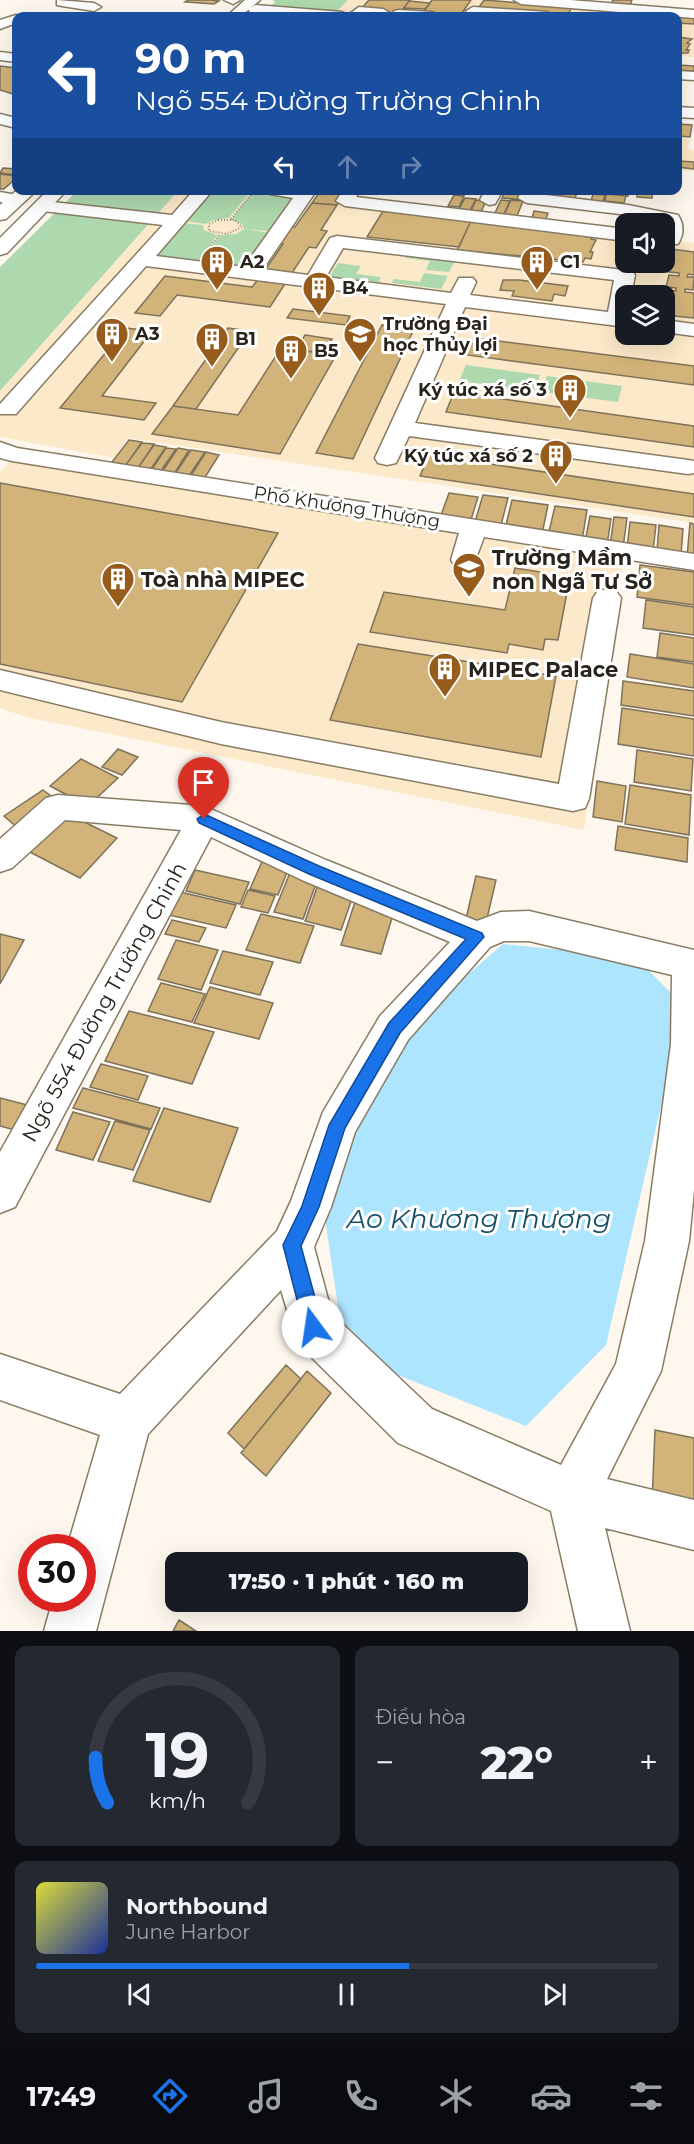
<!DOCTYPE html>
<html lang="vi">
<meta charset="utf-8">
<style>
body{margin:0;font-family:Montserrat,sans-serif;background:#242831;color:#f1f3f6;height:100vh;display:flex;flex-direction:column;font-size:22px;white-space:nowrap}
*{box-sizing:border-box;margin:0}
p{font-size:20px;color:#9ea1a6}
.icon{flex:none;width:33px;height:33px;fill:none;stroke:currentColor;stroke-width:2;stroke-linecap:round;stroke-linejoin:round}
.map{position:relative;height:1631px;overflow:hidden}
.drawer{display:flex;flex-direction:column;gap:15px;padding:15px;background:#0d0f14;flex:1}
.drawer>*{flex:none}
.banner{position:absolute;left:12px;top:12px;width:670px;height:183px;border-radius:12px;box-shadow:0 6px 24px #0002;background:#1a4fa0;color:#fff;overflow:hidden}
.tools{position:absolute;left:615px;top:213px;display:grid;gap:12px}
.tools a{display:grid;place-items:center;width:60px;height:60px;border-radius:12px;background:#171b24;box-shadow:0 6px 24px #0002;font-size:30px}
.speed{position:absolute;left:18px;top:1534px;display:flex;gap:12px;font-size:30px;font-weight:700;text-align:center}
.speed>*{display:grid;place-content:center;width:78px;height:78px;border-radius:50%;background:#171b24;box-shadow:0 6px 24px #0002;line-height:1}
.speed .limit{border:9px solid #d22;background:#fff;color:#111}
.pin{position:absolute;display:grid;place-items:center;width:51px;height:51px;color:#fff;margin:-62px -26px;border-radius:50% 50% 50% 0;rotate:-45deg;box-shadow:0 0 6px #0007}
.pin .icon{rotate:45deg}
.me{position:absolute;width:66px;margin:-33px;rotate:346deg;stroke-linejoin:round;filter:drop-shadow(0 0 4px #0008)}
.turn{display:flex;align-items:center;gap:21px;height:126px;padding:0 24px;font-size:27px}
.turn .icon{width:78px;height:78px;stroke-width:2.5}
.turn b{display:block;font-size:42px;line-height:51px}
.lanes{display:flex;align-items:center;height:57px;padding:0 24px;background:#0003;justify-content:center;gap:30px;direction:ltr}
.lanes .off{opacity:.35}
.big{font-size:45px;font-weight:800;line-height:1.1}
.drawer .tile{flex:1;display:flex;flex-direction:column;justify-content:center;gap:9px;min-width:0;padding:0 21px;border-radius:12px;background:#242831}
.drawer .dial{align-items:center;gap:0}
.dial svg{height:156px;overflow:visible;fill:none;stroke:#363941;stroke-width:7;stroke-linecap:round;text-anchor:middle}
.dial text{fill:#f1f3f6;stroke:none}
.song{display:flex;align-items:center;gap:18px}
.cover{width:72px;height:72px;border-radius:9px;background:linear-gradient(135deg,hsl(60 70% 55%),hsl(230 70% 35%))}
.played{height:6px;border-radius:3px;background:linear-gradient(90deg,#1a73e8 60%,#363941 60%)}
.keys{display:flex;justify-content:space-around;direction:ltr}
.heat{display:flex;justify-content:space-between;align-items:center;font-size:33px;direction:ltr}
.drawer .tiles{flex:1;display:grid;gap:15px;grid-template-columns:1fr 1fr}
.tile:last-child{grid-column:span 2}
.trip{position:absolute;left:165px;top:1552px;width:363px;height:60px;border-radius:12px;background:#171b24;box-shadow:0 6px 24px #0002;font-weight:800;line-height:60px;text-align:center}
.tabs{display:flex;height:96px;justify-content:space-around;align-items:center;background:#090b0e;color:#9ea1a6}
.tabs .icon{width:42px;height:42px}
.tabs .selected{color:#1a73e8}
.tabs b{font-size:27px;color:#f1f3f6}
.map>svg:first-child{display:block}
.built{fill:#fce9c9;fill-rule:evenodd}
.green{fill:#aed9ae}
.water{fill:#ade4fe}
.building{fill:#d2b379;stroke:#7e725b;stroke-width:1.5}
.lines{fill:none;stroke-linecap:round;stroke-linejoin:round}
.minor-casing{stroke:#897c65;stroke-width:3}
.major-casing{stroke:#897c65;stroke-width:3}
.path{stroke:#908b81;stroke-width:2;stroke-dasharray:1 2;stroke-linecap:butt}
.minor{fill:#fff;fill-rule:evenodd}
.major{fill:#fff;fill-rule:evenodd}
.route{fill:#1a73e8;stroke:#114b97;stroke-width:1.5}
.labels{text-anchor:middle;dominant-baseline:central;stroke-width:6;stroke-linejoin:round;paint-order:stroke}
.far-poi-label{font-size:18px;font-weight:bold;fill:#29241b;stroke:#fff;text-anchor:start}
.far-street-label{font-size:18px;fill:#29241b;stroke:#fff}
.poi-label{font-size:21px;font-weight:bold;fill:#29241b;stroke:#fff;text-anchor:start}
.street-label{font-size:21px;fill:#29241b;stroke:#fff}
.near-water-label{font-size:27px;font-style:italic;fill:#185067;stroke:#fff}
</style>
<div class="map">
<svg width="694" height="1631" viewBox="0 0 694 1631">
<rect width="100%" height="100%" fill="#fdf7ed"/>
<path class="built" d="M 348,0 L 493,0 L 694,15 L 694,57 L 678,56 L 678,16 L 332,16 Z
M 678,138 L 690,139 L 688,149 L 694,150 L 694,171 L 678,170 Z
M 178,191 L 347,191 L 340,202 L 625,235 L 626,262 L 664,262 L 665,240 L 694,243 L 694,523 L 128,438 L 114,458 L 0,437 L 0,391 ZM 626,296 L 664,296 L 664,334 L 626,334 Z
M 13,458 L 624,556 L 584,830 L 26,717 L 0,708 L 0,472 Z"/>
<path class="green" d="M 273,0 L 348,0 L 332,16 L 259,16 L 275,2 Z
M 230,190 L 249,193 L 229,218 L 213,220 L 206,224 L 185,221 L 211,191 Z
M 77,191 L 178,191 L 0,391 L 0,267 Z
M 252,193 L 294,197 L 268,231 L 247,229 L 269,233 L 245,269 L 153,257 L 182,223 L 203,225 L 204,230 L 217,235 L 204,255 L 220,235 L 236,234 L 244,229 L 242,224 L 231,220 Z
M 408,254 L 455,260 L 449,272 L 426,270 L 430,261 L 405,258 Z
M 338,263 L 361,266 L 356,274 L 381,277 L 379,282 L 330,276 Z
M 424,273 L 448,276 L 441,289 L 392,283 L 394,279 L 420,282 Z
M 466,365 L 540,375 L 534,391 L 459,381 Z
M 547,376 L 622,386 L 618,402 L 541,392 Z"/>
<path class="water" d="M 503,944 L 635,957 L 684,1006 L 606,1345 L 526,1426 L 345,1354 L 321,1191 L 409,1025 Z"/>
<path class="building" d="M 188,0 L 211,0 L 219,1 L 214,4 L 185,2 Z
M 369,0 L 410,0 L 398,15 L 360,10 Z
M 432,0 L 471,0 L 460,16 L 423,13 Z
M 484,0 L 572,7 L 568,14 L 479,7 Z
M 613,0 L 632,0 L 630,5 L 611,4 Z
M 409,1 L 430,3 L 425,9 L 404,8 Z
M 604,9 L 694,16 L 694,24 L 678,23 L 678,16 L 601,16 Z
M 678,37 L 692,39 L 687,43 L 690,44 L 686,50 L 689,50 L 688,53 L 678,53 Z
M 678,65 L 694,66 L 694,71 L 678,70 Z
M 0,66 L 16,68 L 16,95 L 0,90 Z
M 678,124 L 692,125 L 690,137 L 678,136 Z
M 678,161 L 694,162 L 694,169 L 678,167 Z
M 3,168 L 16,169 L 16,175 L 0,173 Z
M 0,174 L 16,176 L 16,178 L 4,189 L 0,189 Z
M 321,190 L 347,190 L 337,205 L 312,203 Z
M 540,190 L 578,190 L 575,198 L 538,195 Z
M 607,190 L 630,190 L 628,196 L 606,194 Z
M 638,190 L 653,190 L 652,198 L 637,197 Z
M 505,191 L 525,194 L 523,200 L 502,198 Z
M 593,194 L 605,195 L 603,202 L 591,201 Z
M 606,194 L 626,196 L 624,203 L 605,201 Z
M 454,195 L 464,196 L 459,207 L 448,206 Z
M 465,198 L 476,199 L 470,210 L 459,209 Z
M 476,200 L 486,201 L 481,212 L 471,211 Z
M 501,200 L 510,201 L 503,216 L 494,215 Z
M 511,200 L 523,201 L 517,216 L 504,215 Z
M 312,203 L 337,205 L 321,230 L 327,231 L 321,240 L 316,248 L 309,247 L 290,276 L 263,273 L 283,244 L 275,244 L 287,226 L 295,227 Z
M 383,211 L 471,221 L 459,247 L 367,237 Z
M 534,211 L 548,213 L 546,219 L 532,218 Z
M 471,221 L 593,235 L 591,239 L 596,240 L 590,252 L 593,252 L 591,259 L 585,258 L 583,262 L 457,250 Z
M 664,248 L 694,252 L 694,275 L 688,274 L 687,277 L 694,277 L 693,290 L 685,289 L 685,292 L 694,293 L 694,318 L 664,315 L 664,296 L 635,296 L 637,286 L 676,291 L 676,288 L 666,287 L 669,275 L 679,276 L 679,273 L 642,269 L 644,262 L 664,262 Z
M 263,273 L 290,276 L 270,307 L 177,295 L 160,316 L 135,313 L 165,276 L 252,287 Z
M 503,280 L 519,280 L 568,286 L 565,296 L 554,294 L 552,301 L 512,296 L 514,291 L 500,290 Z
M 293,309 L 350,316 L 346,325 L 287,318 Z
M 382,325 L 414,329 L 353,459 L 316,453 Z
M 126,328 L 152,331 L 102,396 L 156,403 L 144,420 L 60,408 Z
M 228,328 L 250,331 L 196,409 L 173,406 Z
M 305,335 L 332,339 L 323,353 L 281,348 L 288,338 L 302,340 Z
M 474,338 L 694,366 L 694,385 L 467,355 Z
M 281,348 L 336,355 L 280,454 L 152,434 L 173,406 L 238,415 Z
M 454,392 L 694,426 L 694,447 L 446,412 Z
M 129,440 L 142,442 L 126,465 L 112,462 Z
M 142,443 L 154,444 L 138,468 L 125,466 Z
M 154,445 L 166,447 L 150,470 L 138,468 Z
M 166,448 L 176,449 L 160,472 L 151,471 Z
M 178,448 L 189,450 L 174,474 L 162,472 Z
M 191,450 L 205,452 L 189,476 L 175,474 Z
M 206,452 L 219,455 L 204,479 L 190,477 Z
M 429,455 L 694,494 L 694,517 L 420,476 Z
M 0,483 L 278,533 L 182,702 L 0,664 Z
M 449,493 L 478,497 L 470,523 L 440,518 Z
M 483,495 L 508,498 L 500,529 L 474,525 Z
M 512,500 L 548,505 L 542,534 L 505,529 Z
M 555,506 L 587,510 L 582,541 L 548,536 Z
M 590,516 L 611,519 L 607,545 L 585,542 Z
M 614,517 L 627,518 L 623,548 L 610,546 Z
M 630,522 L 656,525 L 653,551 L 627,548 Z
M 690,523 L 694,524 L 694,557 L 687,557 Z
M 659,525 L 683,529 L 681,555 L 657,551 Z
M 640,565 L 694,572 L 694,605 L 637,597 Z
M 515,568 L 547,573 L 546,578 L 569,582 L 558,640 L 545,639 L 543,650 L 509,644 L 507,653 L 370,632 L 384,592 L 505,610 Z
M 646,600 L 694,607 L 694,635 L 643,628 Z
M 660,633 L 694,638 L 694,662 L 657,657 Z
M 358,644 L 556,676 L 541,757 L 330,720 Z
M 630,654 L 694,664 L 694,688 L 627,677 Z
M 623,681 L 694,691 L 694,716 L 621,705 Z
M 622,708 L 694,719 L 694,756 L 618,744 Z
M 118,749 L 138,757 L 122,775 L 102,767 Z
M 637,750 L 693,759 L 691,791 L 634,782 Z
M 81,759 L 118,778 L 88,806 L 50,786 Z
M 597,781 L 626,786 L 622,822 L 593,817 Z
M 630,785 L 691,795 L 689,835 L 625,824 Z
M 43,790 L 58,801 L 19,829 L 4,816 Z
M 64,812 L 117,838 L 80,878 L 26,850 Z
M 618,826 L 688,838 L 687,862 L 615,850 Z
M 263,859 L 290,865 L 278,895 L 250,889 Z
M 195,870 L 249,882 L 240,904 L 186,891 Z
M 289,875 L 317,881 L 303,919 L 274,912 Z
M 476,876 L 496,880 L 485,927 L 465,923 Z
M 319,882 L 355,890 L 341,930 L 305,921 Z
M 248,890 L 275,896 L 268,913 L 241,907 Z
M 180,892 L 236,905 L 226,928 L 169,915 Z
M 356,899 L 395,908 L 381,954 L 341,945 Z
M 261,914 L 314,926 L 300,963 L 246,950 Z
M 172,920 L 206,928 L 199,942 L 165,934 Z
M 0,934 L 24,940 L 0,984 Z
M 176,940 L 218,950 L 201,990 L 158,979 Z
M 223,951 L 273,962 L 260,995 L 210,983 Z
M 161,983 L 205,994 L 192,1022 L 148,1011 Z
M 210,987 L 273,1003 L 259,1039 L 194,1023 Z
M 129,1011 L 214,1032 L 192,1084 L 105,1061 Z
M 101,1064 L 148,1076 L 138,1100 L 90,1087 Z
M 83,1088 L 160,1108 L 151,1129 L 73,1108 Z
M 0,1098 L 39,1108 L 26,1133 L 0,1126 Z
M 164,1108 L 238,1128 L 210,1202 L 133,1181 Z
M 73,1112 L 110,1122 L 93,1160 L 56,1150 Z
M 115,1121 L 150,1130 L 133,1170 L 98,1161 Z
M 286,1365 L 301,1379 L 244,1449 L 228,1433 Z
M 307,1371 L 331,1393 L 266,1476 L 241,1453 Z
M 655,1430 L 694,1438 L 694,1509 L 652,1502 Z
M 179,1620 L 196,1631 L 173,1631 Z"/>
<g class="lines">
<g class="minor-casing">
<path id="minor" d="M 57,0 L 94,3 L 101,7 L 94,11 L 62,6 L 57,5 Z
M 224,0 L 240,0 L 233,4 Z
M 514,0 L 570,0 L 694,10 L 694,18 L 521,4 Z
M 255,5 L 342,12 L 348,15 L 359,7 L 383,9 L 390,13 L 385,16 L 298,16 L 250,12 L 248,9 Z
M 473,7 L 547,12 L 554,16 L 468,14 L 466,11 Z
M 399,10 L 432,12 L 439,16 L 394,16 L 394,11 Z
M 16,15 L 21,16 L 16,16 L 16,23 L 0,29 L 0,20 Z
M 678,71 L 694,72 L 694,80 L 678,79 Z
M 0,114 L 16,118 L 16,128 L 0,124 Z
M 194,190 L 213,190 L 156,256 L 244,267 L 293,198 L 270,194 L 267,190 L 311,190 L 314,194 L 263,269 L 308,275 L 330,238 L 337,236 L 632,271 L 635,275 L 631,296 L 626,296 L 626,327 L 465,307 L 415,423 L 688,460 L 694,461 L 694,473 L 688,474 L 409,436 L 396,463 L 387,465 L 378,463 L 375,458 L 446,304 L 146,266 L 16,414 L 0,414 L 0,404 L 163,225 L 43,211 L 37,210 L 34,206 L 37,202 L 43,201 L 172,215 ZM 343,248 L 614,280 L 608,312 L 470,295 L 476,282 L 473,278 L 459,278 L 451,293 L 326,277 Z
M 343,190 L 361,190 L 356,197 L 626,229 L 626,241 L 345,206 L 336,201 Z
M 485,190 L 503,190 L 495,204 L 489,205 L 480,200 Z
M 522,190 L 540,190 L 538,194 L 628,205 L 678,215 C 684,224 684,234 678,244 L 664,244 L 663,223 L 628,215 L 527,203 L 518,198 Z
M 0,192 L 23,196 L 26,200 L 17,205 L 0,202 Z
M 664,320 L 694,324 L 694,336 L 664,332 Z
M 0,442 L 17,448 L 694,554 L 694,570 L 484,537 L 473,566 L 464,568 L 455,566 L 451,560 L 459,533 L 12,461 L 0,458 Z
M 607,589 L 617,592 L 621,598 L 589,799 L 585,808 L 573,811 L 221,744 L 0,690 L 0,670 L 221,722 L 559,784 L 593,598 L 597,592 Z
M 58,795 L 204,806 L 326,860 L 477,921 L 501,912 L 529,911 L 694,950 L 694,1190 L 689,1241 L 661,1371 L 607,1479 L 694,1500 L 694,1550 L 605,1528 L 630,1631 L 578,1631 L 551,1511 L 398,1443 L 297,1343 L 281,1290 L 148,1434 L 96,1631 L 44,1631 L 53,1599 L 82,1599 L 82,1548 L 67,1548 L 100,1435 L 0,1400 L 0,1354 L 120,1394 L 277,1231 L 291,1201 L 323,1112 L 380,1016 L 450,942 L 302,880 L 211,837 L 15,1207 L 0,1213 L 0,1152 L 181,830 L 65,820 L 12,868 L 0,872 L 0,839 L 46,798 ZM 504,941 L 529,941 L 672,975 L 671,1044 L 645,1241 L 616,1364 L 561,1465 L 432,1409 L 332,1314 L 314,1247 L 331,1207 L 355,1132 L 408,1040 L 490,947 Z"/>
</g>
<g class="major-casing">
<path id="major" d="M 245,0 L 260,0 L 241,16 L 227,16 Z
M 0,52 L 16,54 L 16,62 L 0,60 Z
M 678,107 L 694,108 L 694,118 L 678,117 Z
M 17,190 L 37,190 L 6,219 L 0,220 L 0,205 Z
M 48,190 L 67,190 L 7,253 L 0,255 L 0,238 Z"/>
</g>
<path class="path" d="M 233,190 L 254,193
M 231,219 L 252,193
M 218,220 L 235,220 L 242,227 L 227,234 L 209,231 L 209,224 Z
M 209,248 L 219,235"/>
<use href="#minor" class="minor"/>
<use href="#major" class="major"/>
</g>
<path class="route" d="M 204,814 L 319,866 L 482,933 L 484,937 L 400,1033 L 345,1128 L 319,1207 L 301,1246 L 323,1327 L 320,1334 L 313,1337 L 307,1334 L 304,1327 L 283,1245 L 302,1206 L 329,1125 L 389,1023 L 466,939 L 309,874 L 199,823 L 197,819 Z"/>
<defs>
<g id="building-pin" transform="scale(1.725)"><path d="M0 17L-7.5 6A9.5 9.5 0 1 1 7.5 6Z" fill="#975c1c" stroke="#fff"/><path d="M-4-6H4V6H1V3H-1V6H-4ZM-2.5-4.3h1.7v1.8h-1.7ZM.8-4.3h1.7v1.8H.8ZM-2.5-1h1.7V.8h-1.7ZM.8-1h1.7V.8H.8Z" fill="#fff"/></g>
<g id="university-pin" transform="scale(1.725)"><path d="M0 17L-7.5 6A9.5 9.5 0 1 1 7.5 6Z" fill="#975c1c" stroke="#fff"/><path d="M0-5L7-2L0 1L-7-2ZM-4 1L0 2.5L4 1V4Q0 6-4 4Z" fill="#fff"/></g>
<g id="school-pin" transform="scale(1.725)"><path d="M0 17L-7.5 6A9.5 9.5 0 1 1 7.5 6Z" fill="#975c1c" stroke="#fff"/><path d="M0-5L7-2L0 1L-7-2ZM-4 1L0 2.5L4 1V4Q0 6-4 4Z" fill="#fff"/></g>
</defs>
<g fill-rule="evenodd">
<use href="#building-pin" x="217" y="262"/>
<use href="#building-pin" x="537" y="262"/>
<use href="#building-pin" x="319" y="288"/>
<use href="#building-pin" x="112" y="334"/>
<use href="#university-pin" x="360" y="334"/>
<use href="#building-pin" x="212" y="339"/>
<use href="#building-pin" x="291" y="351"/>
<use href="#building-pin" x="570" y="390"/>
<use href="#building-pin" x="556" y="456"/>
<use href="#school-pin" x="469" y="569"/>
<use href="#building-pin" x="118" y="579"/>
<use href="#building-pin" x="445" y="669"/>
</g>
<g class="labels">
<g class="far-poi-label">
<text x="240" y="262">A2</text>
<text x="560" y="262">C1</text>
<text x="342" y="288">B4</text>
<text x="383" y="324">Trường Đại<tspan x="383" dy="21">học Thủy lợi</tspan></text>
<text x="135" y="334">A3</text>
<text x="235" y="339">B1</text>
<text x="314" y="351">B5</text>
<text x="547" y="390" text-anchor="end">Ký túc xá số 3</text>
<text x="533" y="456" text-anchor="end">Ký túc xá số 2</text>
</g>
<g class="far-street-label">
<text transform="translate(347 507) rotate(9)">Phố Khương Thượng</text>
</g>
<g class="poi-label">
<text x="492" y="557">Trường Mầm<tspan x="492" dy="24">non Ngã Tư Sở</tspan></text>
<text x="141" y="579">Toà nhà MIPEC</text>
<text x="468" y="669">MIPEC Palace</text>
</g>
<g class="street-label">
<text transform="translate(104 1002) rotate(-61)">Ngõ 554 Đường Trường Chinh</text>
</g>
<g class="near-water-label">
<text x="479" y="1218">Ao Khương Thượng</text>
</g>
</g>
</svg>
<div class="tools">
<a><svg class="icon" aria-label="sound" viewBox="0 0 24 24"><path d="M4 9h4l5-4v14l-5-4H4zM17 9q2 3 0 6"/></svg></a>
<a><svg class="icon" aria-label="layers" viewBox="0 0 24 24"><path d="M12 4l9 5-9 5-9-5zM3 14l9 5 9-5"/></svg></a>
</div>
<div class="speed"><div class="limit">30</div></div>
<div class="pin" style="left:204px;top:819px;background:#d93025"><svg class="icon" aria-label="arrive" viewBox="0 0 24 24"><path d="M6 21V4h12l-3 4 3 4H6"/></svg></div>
<svg class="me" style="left:313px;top:1327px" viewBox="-20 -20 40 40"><circle r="19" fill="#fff"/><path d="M0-13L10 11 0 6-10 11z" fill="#1a73e8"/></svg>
<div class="trip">17:50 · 1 phút · 160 m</div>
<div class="banner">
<div class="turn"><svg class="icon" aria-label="left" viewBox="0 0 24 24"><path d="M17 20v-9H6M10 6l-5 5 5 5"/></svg><div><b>90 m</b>Ngõ 554 Đường Trường Chinh</div></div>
<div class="lanes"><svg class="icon" aria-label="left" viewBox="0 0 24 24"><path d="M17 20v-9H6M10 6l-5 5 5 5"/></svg><svg class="icon off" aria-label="ahead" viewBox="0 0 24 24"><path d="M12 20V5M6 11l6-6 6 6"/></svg><svg class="icon off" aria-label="right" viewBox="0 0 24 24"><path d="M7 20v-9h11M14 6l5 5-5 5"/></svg></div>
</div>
</div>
<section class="drawer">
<div class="tiles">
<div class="tile dial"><svg viewBox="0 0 100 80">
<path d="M14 69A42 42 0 1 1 86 69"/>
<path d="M14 69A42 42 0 0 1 8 46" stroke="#1a73e8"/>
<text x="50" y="56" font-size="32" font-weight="700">19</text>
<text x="50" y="72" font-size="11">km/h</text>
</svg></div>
<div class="tile"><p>Điều hòa</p>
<div class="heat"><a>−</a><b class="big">22°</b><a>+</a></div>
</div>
<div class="tile">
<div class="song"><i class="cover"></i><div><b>Northbound</b><p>June Harbor</p></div></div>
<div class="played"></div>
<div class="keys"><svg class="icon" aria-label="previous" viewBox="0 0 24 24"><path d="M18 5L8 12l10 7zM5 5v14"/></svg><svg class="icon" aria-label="pause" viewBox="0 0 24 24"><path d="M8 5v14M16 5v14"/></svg><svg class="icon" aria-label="next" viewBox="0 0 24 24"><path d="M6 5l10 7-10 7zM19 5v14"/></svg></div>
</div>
</div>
</section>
<nav class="tabs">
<b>17:49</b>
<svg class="icon selected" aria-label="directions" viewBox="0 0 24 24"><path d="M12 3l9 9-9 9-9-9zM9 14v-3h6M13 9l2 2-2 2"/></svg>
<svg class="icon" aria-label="music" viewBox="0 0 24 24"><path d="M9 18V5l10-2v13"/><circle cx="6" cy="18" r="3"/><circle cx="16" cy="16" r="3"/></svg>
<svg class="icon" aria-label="phone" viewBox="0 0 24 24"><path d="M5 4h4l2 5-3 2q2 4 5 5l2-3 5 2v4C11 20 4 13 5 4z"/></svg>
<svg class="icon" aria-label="climate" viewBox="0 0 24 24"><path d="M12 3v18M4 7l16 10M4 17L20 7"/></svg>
<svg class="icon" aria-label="car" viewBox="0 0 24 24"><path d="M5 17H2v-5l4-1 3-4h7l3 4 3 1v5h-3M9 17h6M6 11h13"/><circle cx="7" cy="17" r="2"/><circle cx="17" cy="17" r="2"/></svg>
<svg class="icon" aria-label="filters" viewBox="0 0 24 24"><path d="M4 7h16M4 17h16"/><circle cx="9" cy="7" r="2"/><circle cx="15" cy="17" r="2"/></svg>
</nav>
